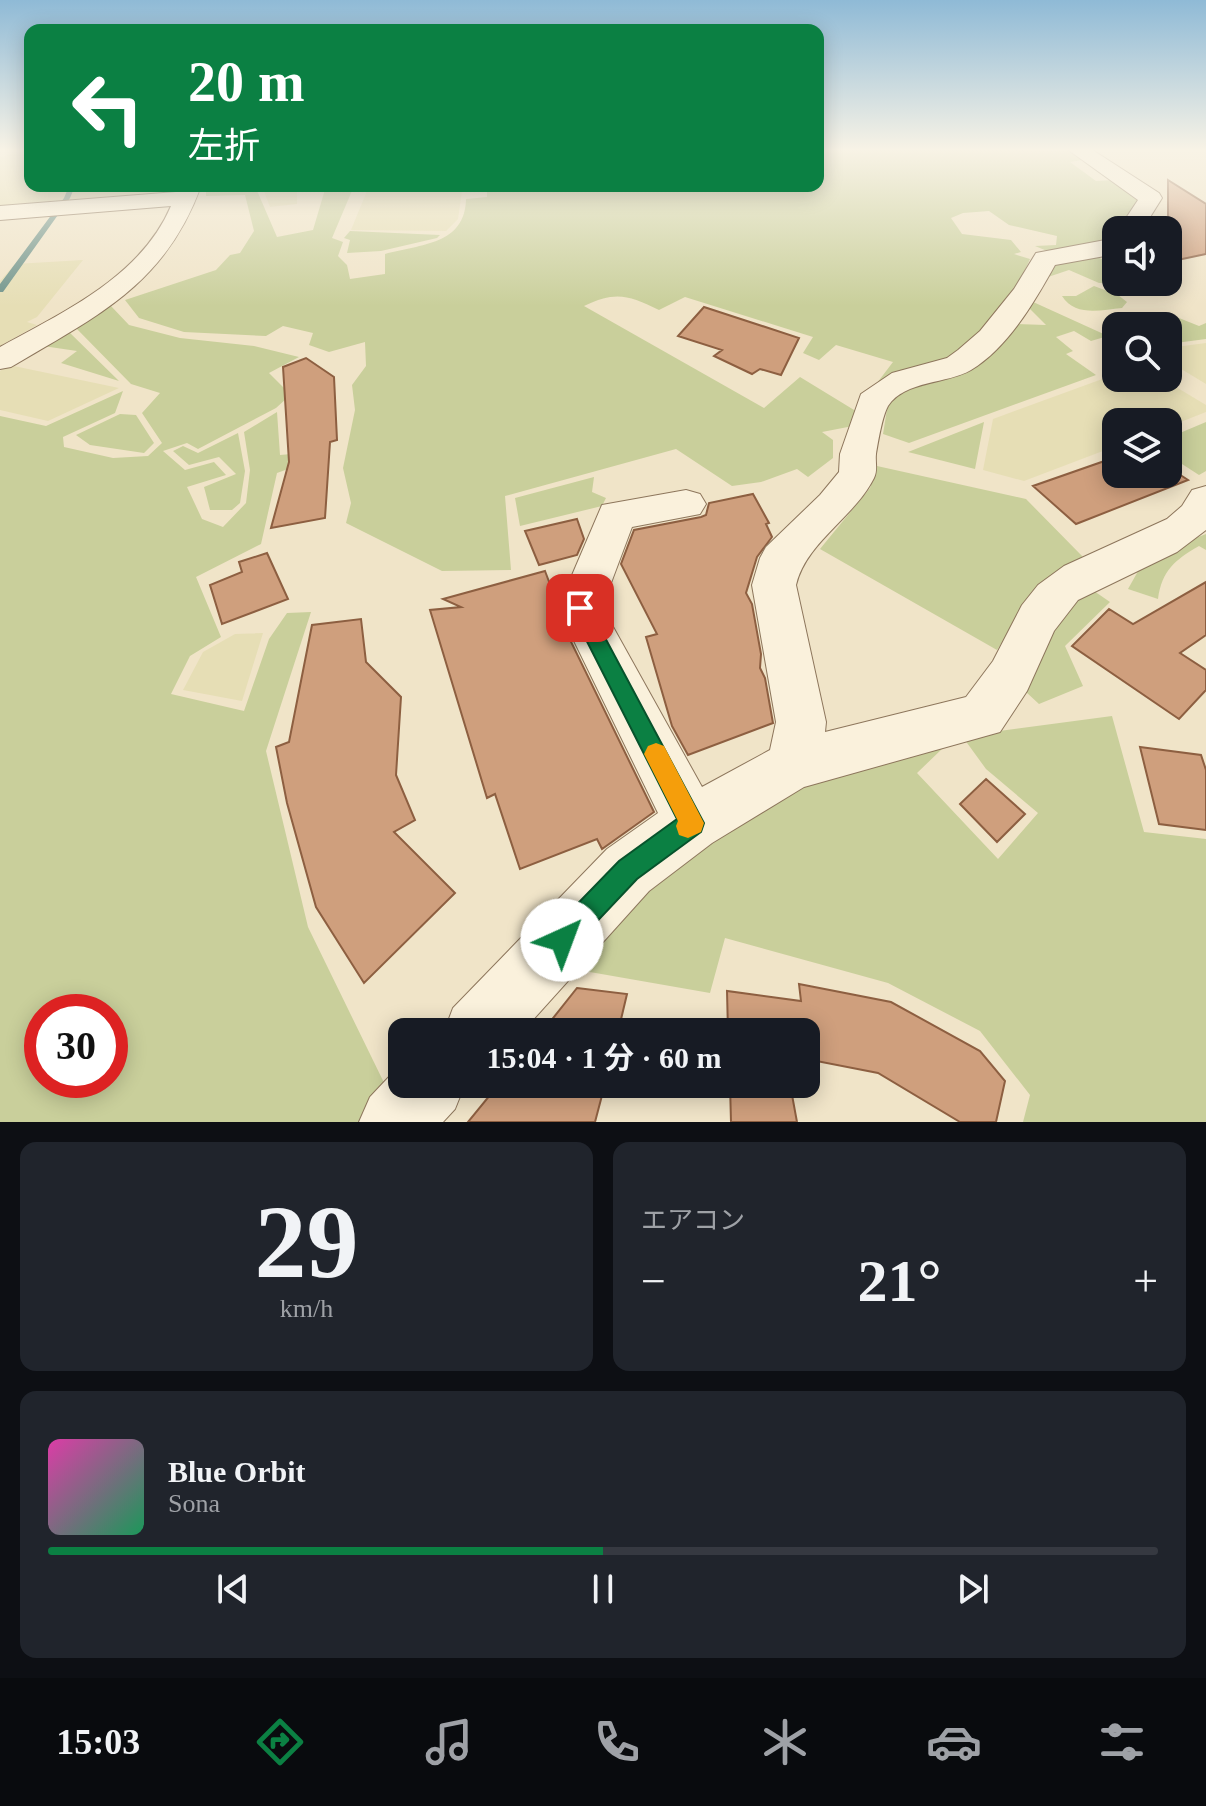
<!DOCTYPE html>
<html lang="ja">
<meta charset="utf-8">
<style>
body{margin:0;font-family:"Times New Roman","Noto Sans JP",serif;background:#20242c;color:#f1f3f6;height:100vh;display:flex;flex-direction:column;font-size:30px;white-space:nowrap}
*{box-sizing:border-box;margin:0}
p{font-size:26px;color:#9ea1a6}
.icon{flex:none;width:44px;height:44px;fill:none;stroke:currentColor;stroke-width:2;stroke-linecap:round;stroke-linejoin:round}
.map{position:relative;height:1122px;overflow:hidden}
.panel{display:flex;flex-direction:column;gap:20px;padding:20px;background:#0d0f14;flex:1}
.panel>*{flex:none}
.guide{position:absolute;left:24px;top:24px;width:800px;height:168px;border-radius:16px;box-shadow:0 4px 20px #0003;background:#0b8043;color:#fff;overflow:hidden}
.buttons{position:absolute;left:1102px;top:216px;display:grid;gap:16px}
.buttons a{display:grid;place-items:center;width:80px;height:80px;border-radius:16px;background:#171b24;box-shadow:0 4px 20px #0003;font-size:40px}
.speed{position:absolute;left:24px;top:994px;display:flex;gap:16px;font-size:40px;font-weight:700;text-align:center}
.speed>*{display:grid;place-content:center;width:104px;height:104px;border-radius:50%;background:#171b24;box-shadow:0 4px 20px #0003;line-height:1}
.speed .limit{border:12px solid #d22;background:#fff;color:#111}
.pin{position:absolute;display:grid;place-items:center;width:68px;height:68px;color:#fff;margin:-34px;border-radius:16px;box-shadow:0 4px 12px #0006}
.me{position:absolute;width:88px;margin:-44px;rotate:43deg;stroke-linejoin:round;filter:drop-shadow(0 0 6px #0008)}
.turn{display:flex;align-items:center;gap:28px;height:168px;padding:0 32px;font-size:36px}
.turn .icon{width:104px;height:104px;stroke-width:2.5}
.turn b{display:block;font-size:56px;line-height:68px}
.big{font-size:60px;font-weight:700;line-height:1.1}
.panel .card{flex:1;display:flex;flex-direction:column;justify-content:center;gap:12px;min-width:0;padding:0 28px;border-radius:16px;background:#20242c}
.panel .dial{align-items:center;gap:0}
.dial b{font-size:104px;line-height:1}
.song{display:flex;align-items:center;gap:24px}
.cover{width:96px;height:96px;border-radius:12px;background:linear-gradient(135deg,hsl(320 70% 55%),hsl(150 70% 35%))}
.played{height:8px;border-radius:4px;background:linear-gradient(90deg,#0b8043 50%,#363941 50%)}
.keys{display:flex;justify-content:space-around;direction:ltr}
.heat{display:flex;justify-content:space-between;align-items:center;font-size:44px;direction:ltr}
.panel .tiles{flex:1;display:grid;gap:20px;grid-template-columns:1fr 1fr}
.card:last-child{grid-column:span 2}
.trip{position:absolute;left:388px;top:1018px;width:432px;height:80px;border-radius:16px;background:#171b24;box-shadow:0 4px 20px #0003;font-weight:700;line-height:80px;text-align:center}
.tabs{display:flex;height:128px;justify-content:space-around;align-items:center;background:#090b0e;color:#9ea1a6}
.tabs .icon{width:56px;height:56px}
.tabs .selected{color:#0b8043}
.tabs b{font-size:36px;color:#f1f3f6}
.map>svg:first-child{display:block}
.farmland{fill:#e6deb5}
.green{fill:#c9cf9b;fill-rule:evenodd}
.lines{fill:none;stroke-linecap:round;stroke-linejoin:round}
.stream{fill:#6f938a;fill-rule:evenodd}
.building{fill:#cf9f7d;stroke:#8d5f41;stroke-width:2}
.street-casing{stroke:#8d765c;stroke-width:2}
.street{fill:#faf1dc;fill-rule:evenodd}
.route{fill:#0b8043;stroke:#07532c;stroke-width:2}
.slow{fill:#f59e0b}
</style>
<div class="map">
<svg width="1206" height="1122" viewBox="0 0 1206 1122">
<rect width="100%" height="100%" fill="#f0e4c8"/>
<path class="farmland" d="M 30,150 L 30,186 L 169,186 L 168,192 L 158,196 L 0,209 L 0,157 Z
M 262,186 L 297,186 L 297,204 L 270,207 Z
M 369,186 L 481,186 L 481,189 L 462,191 L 458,219 L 446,231 L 351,230 Z
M 83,260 L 37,317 L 27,322 L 37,325 L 0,346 L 0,281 L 15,264 Z
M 1206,343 L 1206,384 L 1168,361 L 1168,348 Z
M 9,365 L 119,388 L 48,421 L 0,410 L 0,371 Z
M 1116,374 L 1116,378 L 1161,378 L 1206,405 L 1206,412 L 1168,427 L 1168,422 L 1116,422 L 1116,446 L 1024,481 L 983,470 L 993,419 Z
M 263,633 L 242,701 L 183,690 L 203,652 L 235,634 Z"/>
<path class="green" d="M 818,149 L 1069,151 L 1083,160 L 1070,162 L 1096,181 L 1114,180 L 1141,198 L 1122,230 L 1116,230 L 1116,239 L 1052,253 L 1035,246 L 1056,245 L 1057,236 L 1009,225 L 989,211 L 963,213 L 951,218 L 962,234 L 1011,240 L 1021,252 L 1014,254 L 1030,259 C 1013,298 989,333 954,359 C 935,372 905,379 883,387 L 877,383 L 893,362 L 836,345 L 819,360 L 803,353 L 813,337 L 685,297 L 659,310 C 628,295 616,291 584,306 L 764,408 L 800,377 L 859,413 L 853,426 L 822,432 L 833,440 L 833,458 L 808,477 L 797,469 L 761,482 L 732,486 L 676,449 L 505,496 L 511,570 L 442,571 L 346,523 L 351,503 L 343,468 L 355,410 L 352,385 L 366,366 L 365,342 L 329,352 L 309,345 L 313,333 L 283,326 L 266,336 L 184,332 L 139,318 L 125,300 L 216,270 L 230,255 L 240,253 L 254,231 L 245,195 L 206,196 L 206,186 L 255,186 L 277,237 L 313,230 L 326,186 L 354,186 L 332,238 L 343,242 L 338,256 L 347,265 L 350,279 L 385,274 L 385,254 C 421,244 465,245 466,199 L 487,197 L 487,186 L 818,186 Z
M 350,231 L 440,235 L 437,238 L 381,251 L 347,253 L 350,240 L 344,238 Z
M 1091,255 L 1102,259 L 1116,256 L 1116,282 L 1123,282 L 1099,283 L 1069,270 L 1048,277 L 1042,275 L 1056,262 Z
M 1094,286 L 1118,295 L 1127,302 L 1122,308 C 1101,310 1075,317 1062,296 L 1076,296 Z
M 1031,301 L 1108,336 L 1091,341 L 1074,331 L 1056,337 L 1073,351 L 1066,354 L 1096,375 L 909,443 L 883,434 L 888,403 L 918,383 L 970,371 L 1016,324 L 1046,325 L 1026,305 Z
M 111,306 L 129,325 L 180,338 L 254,346 L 299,357 L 269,373 L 288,392 L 331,374 L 331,390 L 287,398 L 276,408 L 198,449 L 187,443 L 163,451 L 185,470 L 214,462 L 226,475 L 187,487 L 202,519 L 223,527 L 246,503 L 250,470 L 244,432 L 277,412 L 280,455 L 302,453 L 299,465 L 277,473 L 261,544 L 196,577 L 221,637 L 190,656 L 171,694 L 244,711 L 269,639 L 287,613 L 311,612 L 266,751 L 308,927 L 390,1095 L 363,1122 L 0,1122 L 0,416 L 46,426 L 123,391 L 115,413 L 63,437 L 64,447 L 113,458 L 148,456 L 162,443 L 142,413 L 160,393 L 131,384 L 75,327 L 96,311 ZM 42,1012 L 110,1012 L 110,1080 L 42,1080 Z
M 1164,312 L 1199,326 L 1206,323 L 1206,339 L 1168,344 L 1168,326 L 1116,326 L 1116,334 L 1107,326 L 1114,322 Z
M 67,330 L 119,381 L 61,363 L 77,351 L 43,346 Z
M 120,414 L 136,415 L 154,443 L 144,453 L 90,445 L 76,435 Z
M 984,422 L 975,469 L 908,452 Z
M 1206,422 L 1206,471 L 1199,475 L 1168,455 L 1168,438 Z
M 238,433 L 245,471 L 240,503 L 232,510 L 210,510 L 204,487 L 236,474 L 219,457 L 189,465 L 173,451 L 183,446 L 198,453 Z
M 877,466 L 1026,499 L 1083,557 C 1037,583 1025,607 997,650 L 820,549 L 870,488 Z
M 594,477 L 592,492 L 606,498 L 602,506 L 520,526 L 515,498 Z
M 1206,534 L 1206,550 L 1199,546 C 1175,560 1162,570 1158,599 L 1128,589 L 1146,557 Z
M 1094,591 L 1110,602 L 1065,646 L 1083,686 L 1039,704 L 1026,692 C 1041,650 1048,610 1094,591 Z
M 1112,716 L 1144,832 L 1206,839 L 1206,1122 L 1023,1122 L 1030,1095 L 980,1031 L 888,983 L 725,938 L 710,993 L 567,968 L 627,903 L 804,775 L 943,748 L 917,773 L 998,859 L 1038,813 L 986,769 L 962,736 Z"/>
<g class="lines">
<path class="stream" d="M 69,186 L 75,186 L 70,198 L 3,292 L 0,292 L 0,284 L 64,198 Z"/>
</g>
<path class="building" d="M 1168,180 L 1206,204 L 1206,254 L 1168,262 Z
M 704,307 L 799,338 L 781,375 L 760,369 L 752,374 L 714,356 L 722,350 L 678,336 Z
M 306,358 L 334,377 L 337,440 L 330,442 L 325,518 L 271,528 L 289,462 L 283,367 Z
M 1116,457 L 1116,474 L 1168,474 L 1168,467 L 1188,480 L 1076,524 L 1033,486 Z
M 753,494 L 769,523 L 766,524 L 772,537 L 757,557 L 746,593 L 752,604 L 761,654 L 760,668 L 765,678 L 773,723 L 688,755 L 672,726 L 646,637 L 657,634 L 621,564 L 634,530 L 701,517 L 706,515 L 709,503 Z
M 577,519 L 584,539 L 577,555 L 539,565 L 525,531 Z
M 267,553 L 288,599 L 222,624 L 210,585 L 242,572 L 239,562 Z
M 545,571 L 557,603 L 555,609 L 654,812 L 602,849 L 597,839 L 520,869 L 495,794 L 487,798 L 430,610 L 461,607 L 443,599 Z
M 1206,582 L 1206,635 L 1180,653 L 1206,670 L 1206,690 L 1179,719 L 1072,646 L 1109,609 L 1133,624 Z
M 361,619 L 366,662 L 401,697 L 396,775 L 415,820 L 394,832 L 455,893 L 364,983 L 316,907 L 287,803 L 276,747 L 289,742 L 312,625 Z
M 1140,747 L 1201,755 L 1206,770 L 1206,830 L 1159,824 Z
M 986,779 L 1025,814 L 997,842 L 960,804 Z
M 799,984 L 891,1002 L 980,1051 L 1005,1081 L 996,1122 L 960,1122 L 878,1073 L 806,1059 L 806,1032 L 728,1032 L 727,991 L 801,1001 Z
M 577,988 L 627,994 L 618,1032 L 542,1032 Z
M 499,1084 L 605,1084 L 595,1122 L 468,1122 Z
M 730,1084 L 790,1084 L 797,1122 L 731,1122 Z"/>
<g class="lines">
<g class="street-casing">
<path id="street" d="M 1067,149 L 1091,149 L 1159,193 L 1162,198 L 1142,230 L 1118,230 L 1138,200 Z
M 179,186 L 201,186 C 165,285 97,316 11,367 L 0,369 L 0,347 C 63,312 141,277 171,206 L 0,220 L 0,206 L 176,192 Z
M 1116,238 L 1116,254 L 1055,265 C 1035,301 1008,348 971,370 C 948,384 905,380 888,406 C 882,417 878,442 876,454 C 875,462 878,470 874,478 C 854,518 806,542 796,585 L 826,722 L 825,732 L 966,697 L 993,661 L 1022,605 L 1038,585 L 1064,566 L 1167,519 L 1182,506 L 1192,490 L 1206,486 L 1206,530 L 1177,552 L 1078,600 L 1054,631 L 1027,691 L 1000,732 L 804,787 L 712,843 L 649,891 L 522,1032 L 444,1032 L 453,1008 L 607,849 L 658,813 L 558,608 L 602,505 L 686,490 L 700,494 L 706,504 L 700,514 L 632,527 L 602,607 L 702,787 L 770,750 L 776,722 L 752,585 L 760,558 L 766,547 L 820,495 L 839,472 L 840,454 L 861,394 L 892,373 L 947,358 L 958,350 L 980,331 L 1014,289 L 1036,253 Z
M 402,1063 L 402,1084 L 465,1084 L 455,1109 L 443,1122 L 359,1122 L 370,1097 Z"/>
</g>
<use href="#street" class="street"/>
</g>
<linearGradient id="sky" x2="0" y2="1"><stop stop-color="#8fbad6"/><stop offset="0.49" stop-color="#f8f3e6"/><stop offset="1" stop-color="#f8f3e6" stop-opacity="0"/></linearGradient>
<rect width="1206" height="306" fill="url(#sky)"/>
<path class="route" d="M 580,600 L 586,602 L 704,823 L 701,832 L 637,879 L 571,949 L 562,953 L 552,949 L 548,940 L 552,930 L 619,861 L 677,819 L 570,608 L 573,602 Z"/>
<path class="slow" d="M 656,743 L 664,746 L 704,823 L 701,832 L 688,838 L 679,835 L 676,826 L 678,821 L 644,754 L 648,746 Z"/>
</svg>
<div class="buttons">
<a><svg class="icon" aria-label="sound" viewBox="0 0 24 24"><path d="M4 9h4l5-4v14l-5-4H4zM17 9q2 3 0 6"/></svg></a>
<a><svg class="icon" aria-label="search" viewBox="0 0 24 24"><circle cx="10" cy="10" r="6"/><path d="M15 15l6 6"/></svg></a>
<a><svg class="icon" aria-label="layers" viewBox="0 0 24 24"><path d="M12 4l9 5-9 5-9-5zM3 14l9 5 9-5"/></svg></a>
</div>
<div class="speed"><div class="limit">30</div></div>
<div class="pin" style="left:580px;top:608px;background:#d93025"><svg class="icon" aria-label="arrive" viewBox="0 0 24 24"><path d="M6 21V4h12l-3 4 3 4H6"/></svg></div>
<svg class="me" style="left:562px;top:940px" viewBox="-20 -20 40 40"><circle r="19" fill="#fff"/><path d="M0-13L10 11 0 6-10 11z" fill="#0b8043"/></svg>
<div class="trip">15:04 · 1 分 · 60 m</div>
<div class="guide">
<div class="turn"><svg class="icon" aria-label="left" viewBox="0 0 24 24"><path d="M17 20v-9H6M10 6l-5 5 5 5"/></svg><div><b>20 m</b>左折</div></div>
</div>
</div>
<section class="panel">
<div class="tiles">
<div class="card dial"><b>29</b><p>km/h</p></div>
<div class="card"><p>エアコン</p>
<div class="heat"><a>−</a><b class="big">21°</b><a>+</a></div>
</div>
<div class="card">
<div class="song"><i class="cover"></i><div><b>Blue Orbit</b><p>Sona</p></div></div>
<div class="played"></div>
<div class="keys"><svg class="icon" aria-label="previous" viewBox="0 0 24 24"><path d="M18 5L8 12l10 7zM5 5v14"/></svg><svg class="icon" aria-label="pause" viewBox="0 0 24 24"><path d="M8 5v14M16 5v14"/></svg><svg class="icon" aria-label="next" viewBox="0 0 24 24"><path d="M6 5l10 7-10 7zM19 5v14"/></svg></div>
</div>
</div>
</section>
<nav class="tabs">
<b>15:03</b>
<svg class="icon selected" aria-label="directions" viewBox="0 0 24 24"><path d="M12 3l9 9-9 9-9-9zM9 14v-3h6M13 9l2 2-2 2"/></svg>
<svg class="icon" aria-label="music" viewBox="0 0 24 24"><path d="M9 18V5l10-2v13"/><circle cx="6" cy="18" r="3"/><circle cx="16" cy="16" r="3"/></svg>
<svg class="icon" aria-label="phone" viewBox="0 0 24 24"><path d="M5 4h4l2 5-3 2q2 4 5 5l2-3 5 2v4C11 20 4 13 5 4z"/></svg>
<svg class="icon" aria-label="climate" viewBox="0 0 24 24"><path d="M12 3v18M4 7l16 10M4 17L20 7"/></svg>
<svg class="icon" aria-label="car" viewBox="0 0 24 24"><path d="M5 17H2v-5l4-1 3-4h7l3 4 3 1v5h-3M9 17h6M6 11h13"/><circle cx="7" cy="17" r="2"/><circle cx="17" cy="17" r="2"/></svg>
<svg class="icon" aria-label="filters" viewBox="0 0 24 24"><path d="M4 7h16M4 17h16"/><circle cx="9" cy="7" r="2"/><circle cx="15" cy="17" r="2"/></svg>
</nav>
